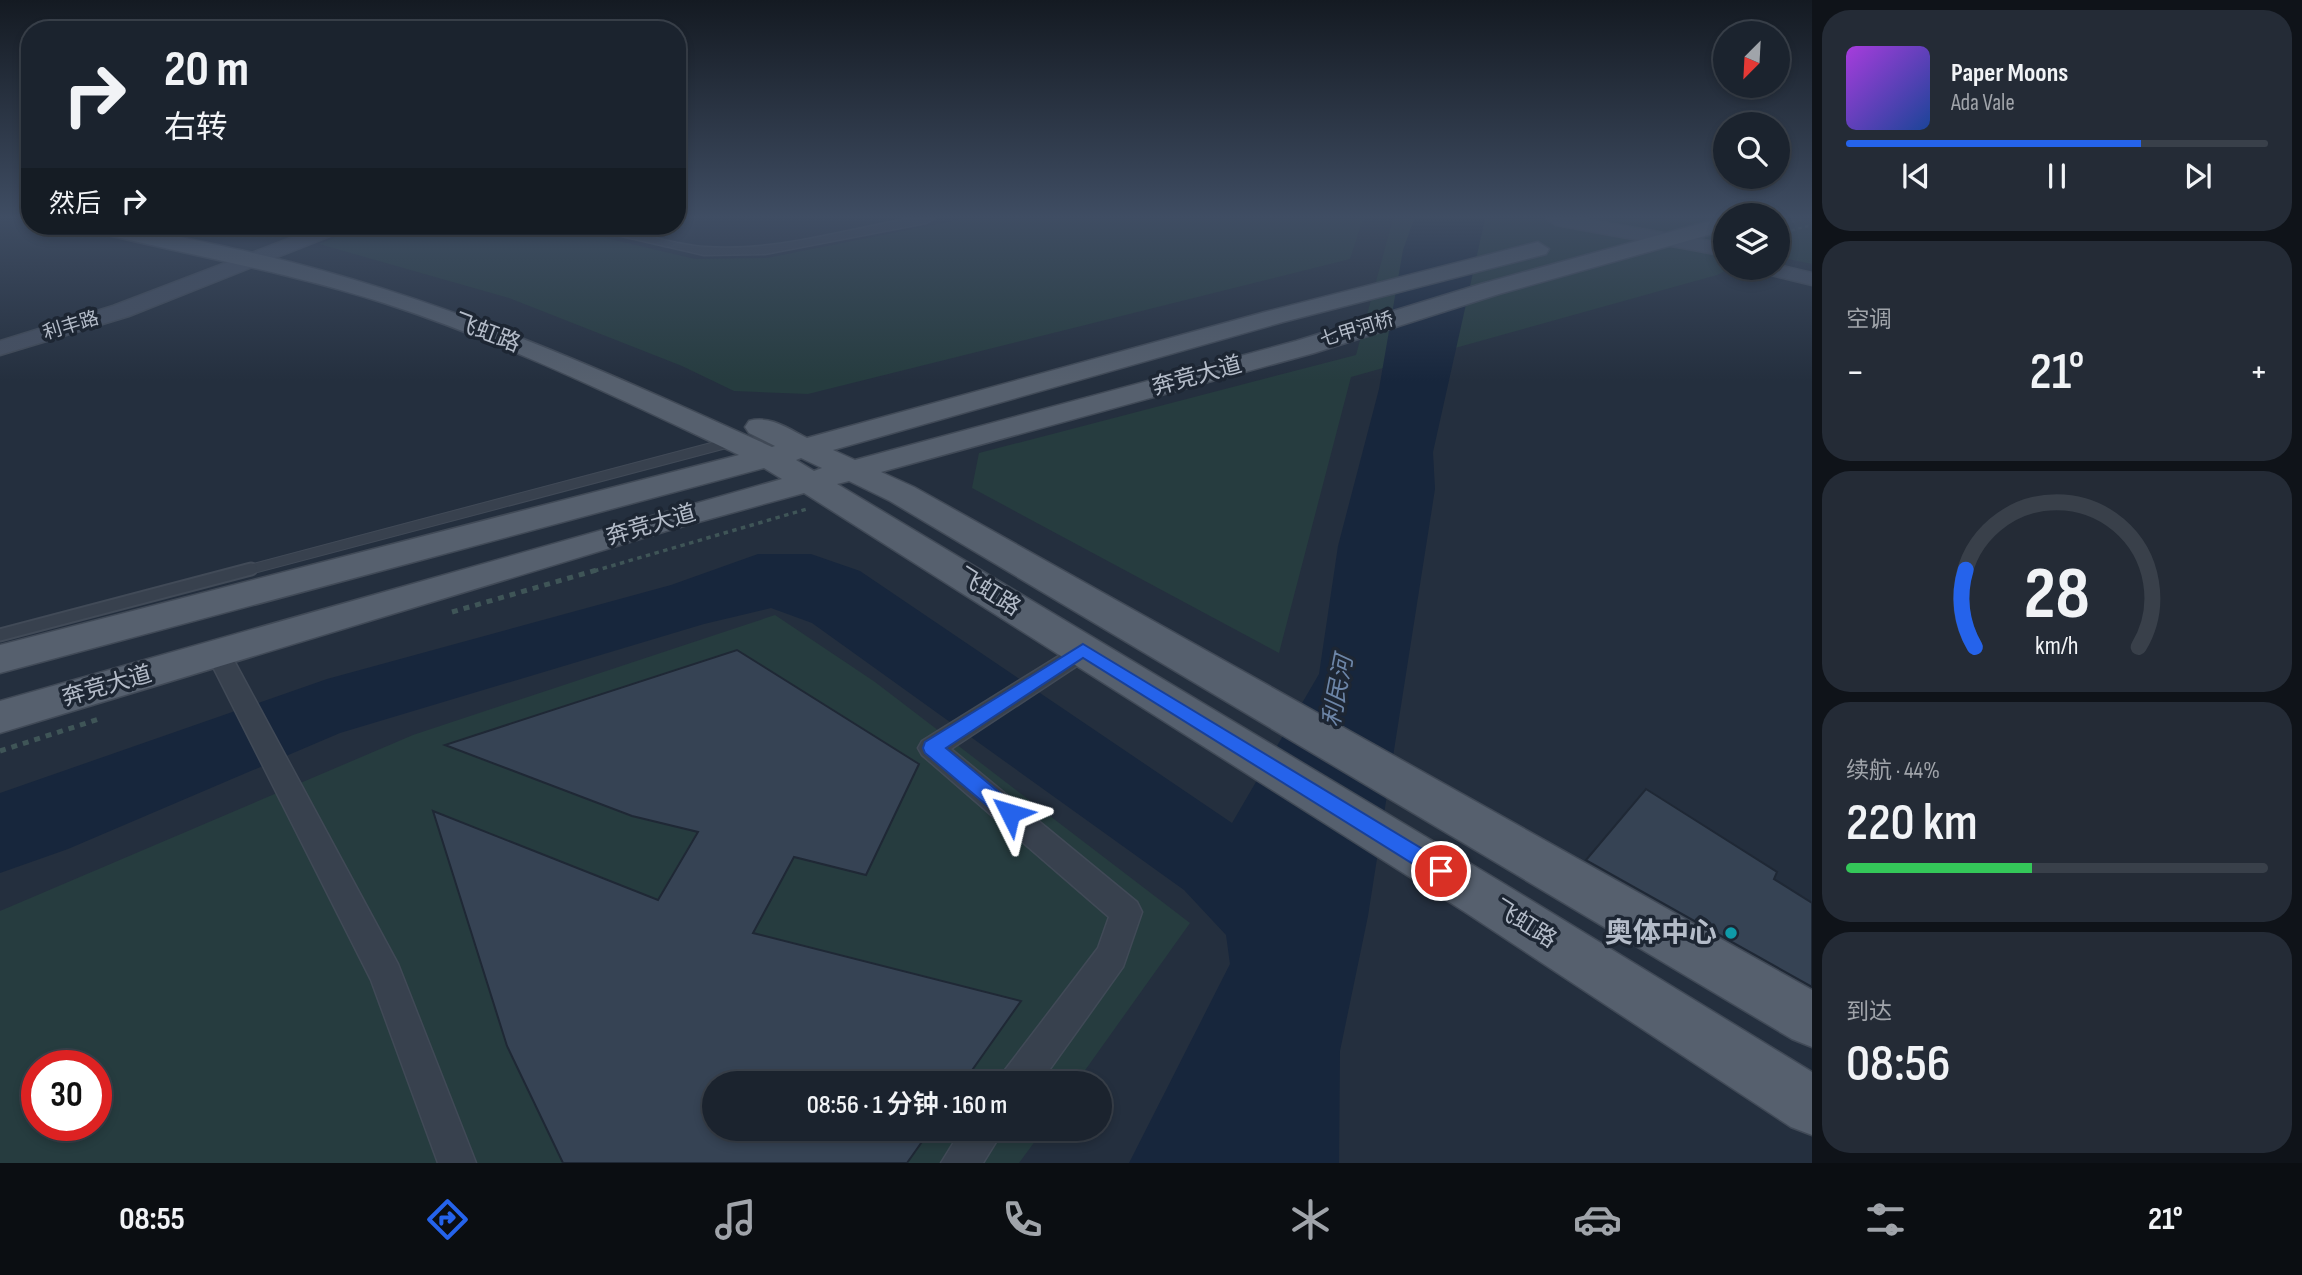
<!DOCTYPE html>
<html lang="zh">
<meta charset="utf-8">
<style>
body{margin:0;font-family:"Sofia Sans Condensed","Noto Sans SC",sans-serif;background:#242b36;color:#f1f3f6;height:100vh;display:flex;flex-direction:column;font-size:26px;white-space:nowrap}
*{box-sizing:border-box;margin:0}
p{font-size:23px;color:#a0a4aa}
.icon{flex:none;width:38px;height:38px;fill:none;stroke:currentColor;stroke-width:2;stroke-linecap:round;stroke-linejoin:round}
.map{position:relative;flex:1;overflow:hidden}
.side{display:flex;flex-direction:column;gap:10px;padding:10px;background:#0f1319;width:490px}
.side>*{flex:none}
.hud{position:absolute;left:21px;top:21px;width:665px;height:214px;border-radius:28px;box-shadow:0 4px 10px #0003,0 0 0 2px #39404a;background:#1b232e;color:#f1f3f6;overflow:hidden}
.needle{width:46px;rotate:204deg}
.controls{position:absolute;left:1713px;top:21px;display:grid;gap:14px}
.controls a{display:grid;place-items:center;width:77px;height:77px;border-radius:50%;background:#1b232e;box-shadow:0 4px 10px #0003,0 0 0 2px #39404a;font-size:35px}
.speed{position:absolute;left:21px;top:1050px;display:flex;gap:14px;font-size:35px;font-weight:700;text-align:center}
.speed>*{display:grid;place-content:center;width:91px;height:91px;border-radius:50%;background:#1b232e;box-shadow:0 4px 10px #0003,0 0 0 2px #39404a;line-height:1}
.speed .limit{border:10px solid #d22;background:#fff;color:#111}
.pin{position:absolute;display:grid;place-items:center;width:60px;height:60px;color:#fff;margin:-30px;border:4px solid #fff;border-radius:50%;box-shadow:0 2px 7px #0007}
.me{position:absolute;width:77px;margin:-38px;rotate:310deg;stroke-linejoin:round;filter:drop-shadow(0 0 5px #0008)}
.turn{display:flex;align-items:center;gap:24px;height:147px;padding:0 28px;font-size:32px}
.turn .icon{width:91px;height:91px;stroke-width:2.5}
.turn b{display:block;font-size:49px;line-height:60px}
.then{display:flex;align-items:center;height:66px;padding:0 28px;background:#0003;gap:14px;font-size:26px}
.big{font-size:52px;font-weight:600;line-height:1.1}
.side .card{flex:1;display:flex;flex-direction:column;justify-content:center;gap:10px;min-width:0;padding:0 24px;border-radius:28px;background:#242b36}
.side .dial{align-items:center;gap:0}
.dial svg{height:182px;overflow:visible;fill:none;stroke:#39404a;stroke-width:7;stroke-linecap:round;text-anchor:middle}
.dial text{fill:#f1f3f6;stroke:none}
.song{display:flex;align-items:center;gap:21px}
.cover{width:84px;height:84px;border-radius:10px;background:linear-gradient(135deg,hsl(280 70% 55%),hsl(220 70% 35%))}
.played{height:7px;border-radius:4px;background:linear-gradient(90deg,#2563eb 70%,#39404a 70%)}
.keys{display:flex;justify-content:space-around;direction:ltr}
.heat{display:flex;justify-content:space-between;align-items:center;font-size:38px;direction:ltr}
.charge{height:10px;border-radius:5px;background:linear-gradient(90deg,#34c759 44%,#39404a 0)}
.trip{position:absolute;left:702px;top:1071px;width:410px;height:70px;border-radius:35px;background:#1b232e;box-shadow:0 4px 10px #0003,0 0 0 2px #39404a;font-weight:600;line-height:70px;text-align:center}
.menu{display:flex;height:112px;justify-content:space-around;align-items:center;background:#0b0e12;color:#a0a4aa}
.menu .icon{width:49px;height:49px}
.menu .active{color:#2563eb}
.menu b{font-size:32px;color:#f1f3f6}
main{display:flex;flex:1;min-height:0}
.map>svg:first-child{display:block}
.green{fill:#263c3f;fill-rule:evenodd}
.water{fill:#17263c}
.building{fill:#364354;stroke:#1f2835;stroke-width:2}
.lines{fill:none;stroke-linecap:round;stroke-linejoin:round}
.lane-far1-casing{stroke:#414a57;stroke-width:11}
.lane-casing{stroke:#414a57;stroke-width:15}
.street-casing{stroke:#414a57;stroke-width:3}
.secondary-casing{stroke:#414a57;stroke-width:3}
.primary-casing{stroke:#414a57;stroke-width:3}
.path-far2{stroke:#3f5557;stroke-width:2.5;stroke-dasharray:3.5 3.5;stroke-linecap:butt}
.path-far1{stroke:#3f5557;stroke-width:3.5;stroke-dasharray:4.5 4.5;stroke-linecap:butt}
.path{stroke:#3f5557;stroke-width:5;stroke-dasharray:6 6;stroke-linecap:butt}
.lane-far1{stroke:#38414e;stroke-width:9}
.lane{stroke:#38414e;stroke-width:11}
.street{fill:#38414e;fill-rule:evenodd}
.secondary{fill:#465061;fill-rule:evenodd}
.primary{fill:#56606e;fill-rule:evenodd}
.route{fill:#2563eb;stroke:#184099;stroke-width:2}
.culture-dot{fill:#0f9aa8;stroke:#1d2633;stroke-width:2.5}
.labels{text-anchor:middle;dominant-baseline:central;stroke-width:7;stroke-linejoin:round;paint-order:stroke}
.far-street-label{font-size:19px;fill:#b4bcc9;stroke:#1d2633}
.street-label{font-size:23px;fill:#b4bcc9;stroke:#1d2633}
.water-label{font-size:24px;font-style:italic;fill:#6d86a8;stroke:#1d2633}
.near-poi-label{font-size:28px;font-weight:bold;fill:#b4bcc9;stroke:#1d2633;text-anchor:end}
</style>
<main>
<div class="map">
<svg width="1812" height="1163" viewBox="0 0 1812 1163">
<rect width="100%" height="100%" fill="#242f3e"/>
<path class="green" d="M 963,219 L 1363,219 L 1350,259 L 808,394 L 734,391 L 682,366 L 509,298 L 319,244 L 363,226 L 555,226 L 695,259 L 767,258 Z
M 1393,219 L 1725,219 L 1726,268 L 1731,268 L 1717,275 L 1351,377 L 1279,653 L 972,488 L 979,453 L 1356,355 Z
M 1778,219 L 1812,219 L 1812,264 L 1778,257 Z
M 775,615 L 875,682 L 1190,923 L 1076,1083 L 714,1083 L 714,1129 L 1044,1129 L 1019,1163 L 0,1163 L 0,911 L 413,735 ZM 37,1066 L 96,1066 L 96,1125 L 37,1125 Z"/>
<path class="water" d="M 1414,219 L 1485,219 L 1433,452 L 1435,489 L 1368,916 L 1340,1051 L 1339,1163 L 1129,1163 L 1230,964 L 1226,935 L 1184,890 L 812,623 L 771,608 L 704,624 L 340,733 L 68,849 L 0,873 L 0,793 L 327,679 L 671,585 L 758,554 L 811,554 L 860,571 L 1232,823 L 1319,674 L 1338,546 L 1379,389 L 1403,250 Z"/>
<path class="building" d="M 737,650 L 919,764 L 866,875 L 794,857 L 753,933 L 1021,1001 L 963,1083 L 714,1083 L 714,1129 L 931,1129 L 907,1163 L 563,1163 L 507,1046 L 433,811 L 658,900 L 698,832 L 632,816 L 445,745 Z
M 1646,789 L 1777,872 L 1774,879 L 1812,903 L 1812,987 L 1586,860 Z"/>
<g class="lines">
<g class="lane-far1-casing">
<path id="lane-far1" d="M 244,571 L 732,442"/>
</g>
<g class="lane-casing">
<path id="lane" d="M 0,635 L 251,569"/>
</g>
<g class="street-casing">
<path id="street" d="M 907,219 L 933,219 L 926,223 L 765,254 L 704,255 L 578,226 C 622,224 662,244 705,247 C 773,252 841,231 907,219 Z
M 1083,641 L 1092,644 L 1095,650 L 1092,656 L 951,749 L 1137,902 L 1142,912 L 1123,967 L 1040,1083 L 1000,1083 L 1005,1070 L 1098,948 L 1109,917 L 922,755 L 918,748 L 922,741 Z
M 218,644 L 227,647 L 230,653 L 398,964 L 476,1163 L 438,1163 L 371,980 L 206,653 L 209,647 Z
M 962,1129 L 1004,1129 L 983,1163 L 941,1163 Z"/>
</g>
<g class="secondary-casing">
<path id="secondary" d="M 1547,219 L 1585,219 L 1726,244 L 1726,256 L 1556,225 Z
M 322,226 L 347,226 L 345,230 L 129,316 L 0,355 L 0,341 L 113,306 Z
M 1778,265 L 1812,273 L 1812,285 L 1759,272 L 1756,268 L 1778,268 Z"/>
</g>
<g class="primary-casing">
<path id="primary" d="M 1717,219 L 1726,219 L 1726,230 L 1499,294 L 1314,353 L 881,472 L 914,487 L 1812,990 L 1812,1047 L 1792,1039 L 890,501 L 849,481 L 837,484 L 1501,882 L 1812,1072 L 1812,1135 L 1791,1127 L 1465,912 L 804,493 L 666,531 L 0,733 L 0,701 L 782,479 L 764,468 L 0,673 L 0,645 L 739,455 C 622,400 507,343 384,303 C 288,272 189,255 91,231 L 88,226 C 140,226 189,239 240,250 C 430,292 596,367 772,447 L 775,446 L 749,433 L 745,427 L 749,421 C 770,415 789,429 807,438 L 1265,312 L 1538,242 L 1549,249 L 1546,254 L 1283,322 L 833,450 L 855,460 L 1296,341 L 1481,284 ZM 801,458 L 822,468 L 814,471 L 796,460 Z"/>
</g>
<path class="path-far2" d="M 1778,226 L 1802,219
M 1778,234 L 1812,225"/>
<path class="path-far1" d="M 594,571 L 807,509"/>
<path class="path" d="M 452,612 L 600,569
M 0,751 L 99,719"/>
<use href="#lane-far1" class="lane-far1"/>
<use href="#lane" class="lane"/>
<use href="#street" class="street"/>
<use href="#secondary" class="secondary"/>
<use href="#primary" class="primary"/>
</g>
<linearGradient id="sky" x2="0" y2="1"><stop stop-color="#141a22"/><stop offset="0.57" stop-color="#3f4d63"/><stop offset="1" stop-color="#3f4d63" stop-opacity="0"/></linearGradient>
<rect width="1812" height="381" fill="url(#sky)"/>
<path class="route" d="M 1083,644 L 1449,865 L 1452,871 L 1449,877 L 1441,880 L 1434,877 L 1083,658 L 946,748 L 1017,807 L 1020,813 L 1017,819 L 1003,819 L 925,753 L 923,748 L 925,742 Z"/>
<circle class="culture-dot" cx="1731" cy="933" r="7"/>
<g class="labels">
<g class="far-street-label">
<text transform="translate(71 326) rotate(-17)">利丰路</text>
<text transform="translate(1357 330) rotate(-17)">七甲河桥</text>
</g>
<g class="street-label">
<text transform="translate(487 333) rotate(21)">飞虹路</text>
<text transform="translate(1197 376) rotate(-15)">奔竞大道</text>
<text transform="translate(651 525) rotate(-16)">奔竞大道</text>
<text transform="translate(989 592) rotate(32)">飞虹路</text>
<text transform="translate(107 686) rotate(-16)">奔竞大道</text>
<text transform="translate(1525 924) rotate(32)">飞虹路</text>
</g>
<g class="water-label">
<text transform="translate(1338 691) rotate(-79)">利民河</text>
</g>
<g class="near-poi-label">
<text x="1717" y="933">奥体中心</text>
</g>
</g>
</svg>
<div class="controls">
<a><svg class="needle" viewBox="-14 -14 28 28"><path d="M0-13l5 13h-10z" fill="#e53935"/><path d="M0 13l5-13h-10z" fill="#a0a4aa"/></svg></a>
<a><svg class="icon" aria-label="search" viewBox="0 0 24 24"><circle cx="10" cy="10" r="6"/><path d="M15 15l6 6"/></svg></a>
<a><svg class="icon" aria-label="layers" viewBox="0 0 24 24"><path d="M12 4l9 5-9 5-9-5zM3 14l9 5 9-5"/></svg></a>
</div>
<div class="speed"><div class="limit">30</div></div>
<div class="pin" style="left:1441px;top:871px;background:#d93025"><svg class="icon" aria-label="arrive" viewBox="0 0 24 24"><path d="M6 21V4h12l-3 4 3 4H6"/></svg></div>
<svg class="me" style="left:1010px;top:813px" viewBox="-20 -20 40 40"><path d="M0-17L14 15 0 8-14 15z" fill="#2563eb" stroke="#fff" stroke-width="4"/></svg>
<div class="trip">08:56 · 1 分钟 · 160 m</div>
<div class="hud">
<div class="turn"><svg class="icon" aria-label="right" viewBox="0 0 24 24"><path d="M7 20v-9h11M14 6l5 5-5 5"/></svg><div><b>20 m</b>右转</div></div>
<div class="then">然后<svg class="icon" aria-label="right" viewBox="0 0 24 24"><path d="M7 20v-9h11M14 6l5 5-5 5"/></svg></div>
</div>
</div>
<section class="side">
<div class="card">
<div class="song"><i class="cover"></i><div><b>Paper Moons</b><p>Ada Vale</p></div></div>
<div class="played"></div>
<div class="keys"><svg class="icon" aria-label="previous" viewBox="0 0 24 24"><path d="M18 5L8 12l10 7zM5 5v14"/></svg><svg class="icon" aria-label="pause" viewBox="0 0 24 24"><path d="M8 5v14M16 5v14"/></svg><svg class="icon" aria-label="next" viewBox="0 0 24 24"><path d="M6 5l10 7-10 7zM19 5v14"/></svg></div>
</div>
<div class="card"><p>空调</p>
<div class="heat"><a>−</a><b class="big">21°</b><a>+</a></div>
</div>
<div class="card dial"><svg viewBox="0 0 100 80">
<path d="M14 69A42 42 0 1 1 86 69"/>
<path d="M14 69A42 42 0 0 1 10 35" stroke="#2563eb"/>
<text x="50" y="56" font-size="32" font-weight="700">28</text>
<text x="50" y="72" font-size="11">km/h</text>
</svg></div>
<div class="card"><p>续航 · 44%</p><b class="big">220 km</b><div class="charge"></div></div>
<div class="card"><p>到达</p><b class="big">08:56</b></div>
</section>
</main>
<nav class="menu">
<b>08:55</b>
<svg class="icon active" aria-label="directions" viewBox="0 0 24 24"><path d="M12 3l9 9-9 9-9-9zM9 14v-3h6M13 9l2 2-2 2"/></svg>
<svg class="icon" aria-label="music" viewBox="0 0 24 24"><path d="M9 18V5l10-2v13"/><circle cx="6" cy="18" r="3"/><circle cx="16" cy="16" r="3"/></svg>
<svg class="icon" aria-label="phone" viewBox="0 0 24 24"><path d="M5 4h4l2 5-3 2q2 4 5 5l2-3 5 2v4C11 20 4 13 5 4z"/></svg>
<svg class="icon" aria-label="climate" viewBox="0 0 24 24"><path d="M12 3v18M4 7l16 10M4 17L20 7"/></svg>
<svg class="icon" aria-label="car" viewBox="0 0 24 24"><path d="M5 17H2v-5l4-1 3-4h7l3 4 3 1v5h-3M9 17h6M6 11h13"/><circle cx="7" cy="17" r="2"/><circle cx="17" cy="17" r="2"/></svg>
<svg class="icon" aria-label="filters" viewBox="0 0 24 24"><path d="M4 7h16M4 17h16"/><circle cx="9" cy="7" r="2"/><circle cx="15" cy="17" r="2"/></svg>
<b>21°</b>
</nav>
